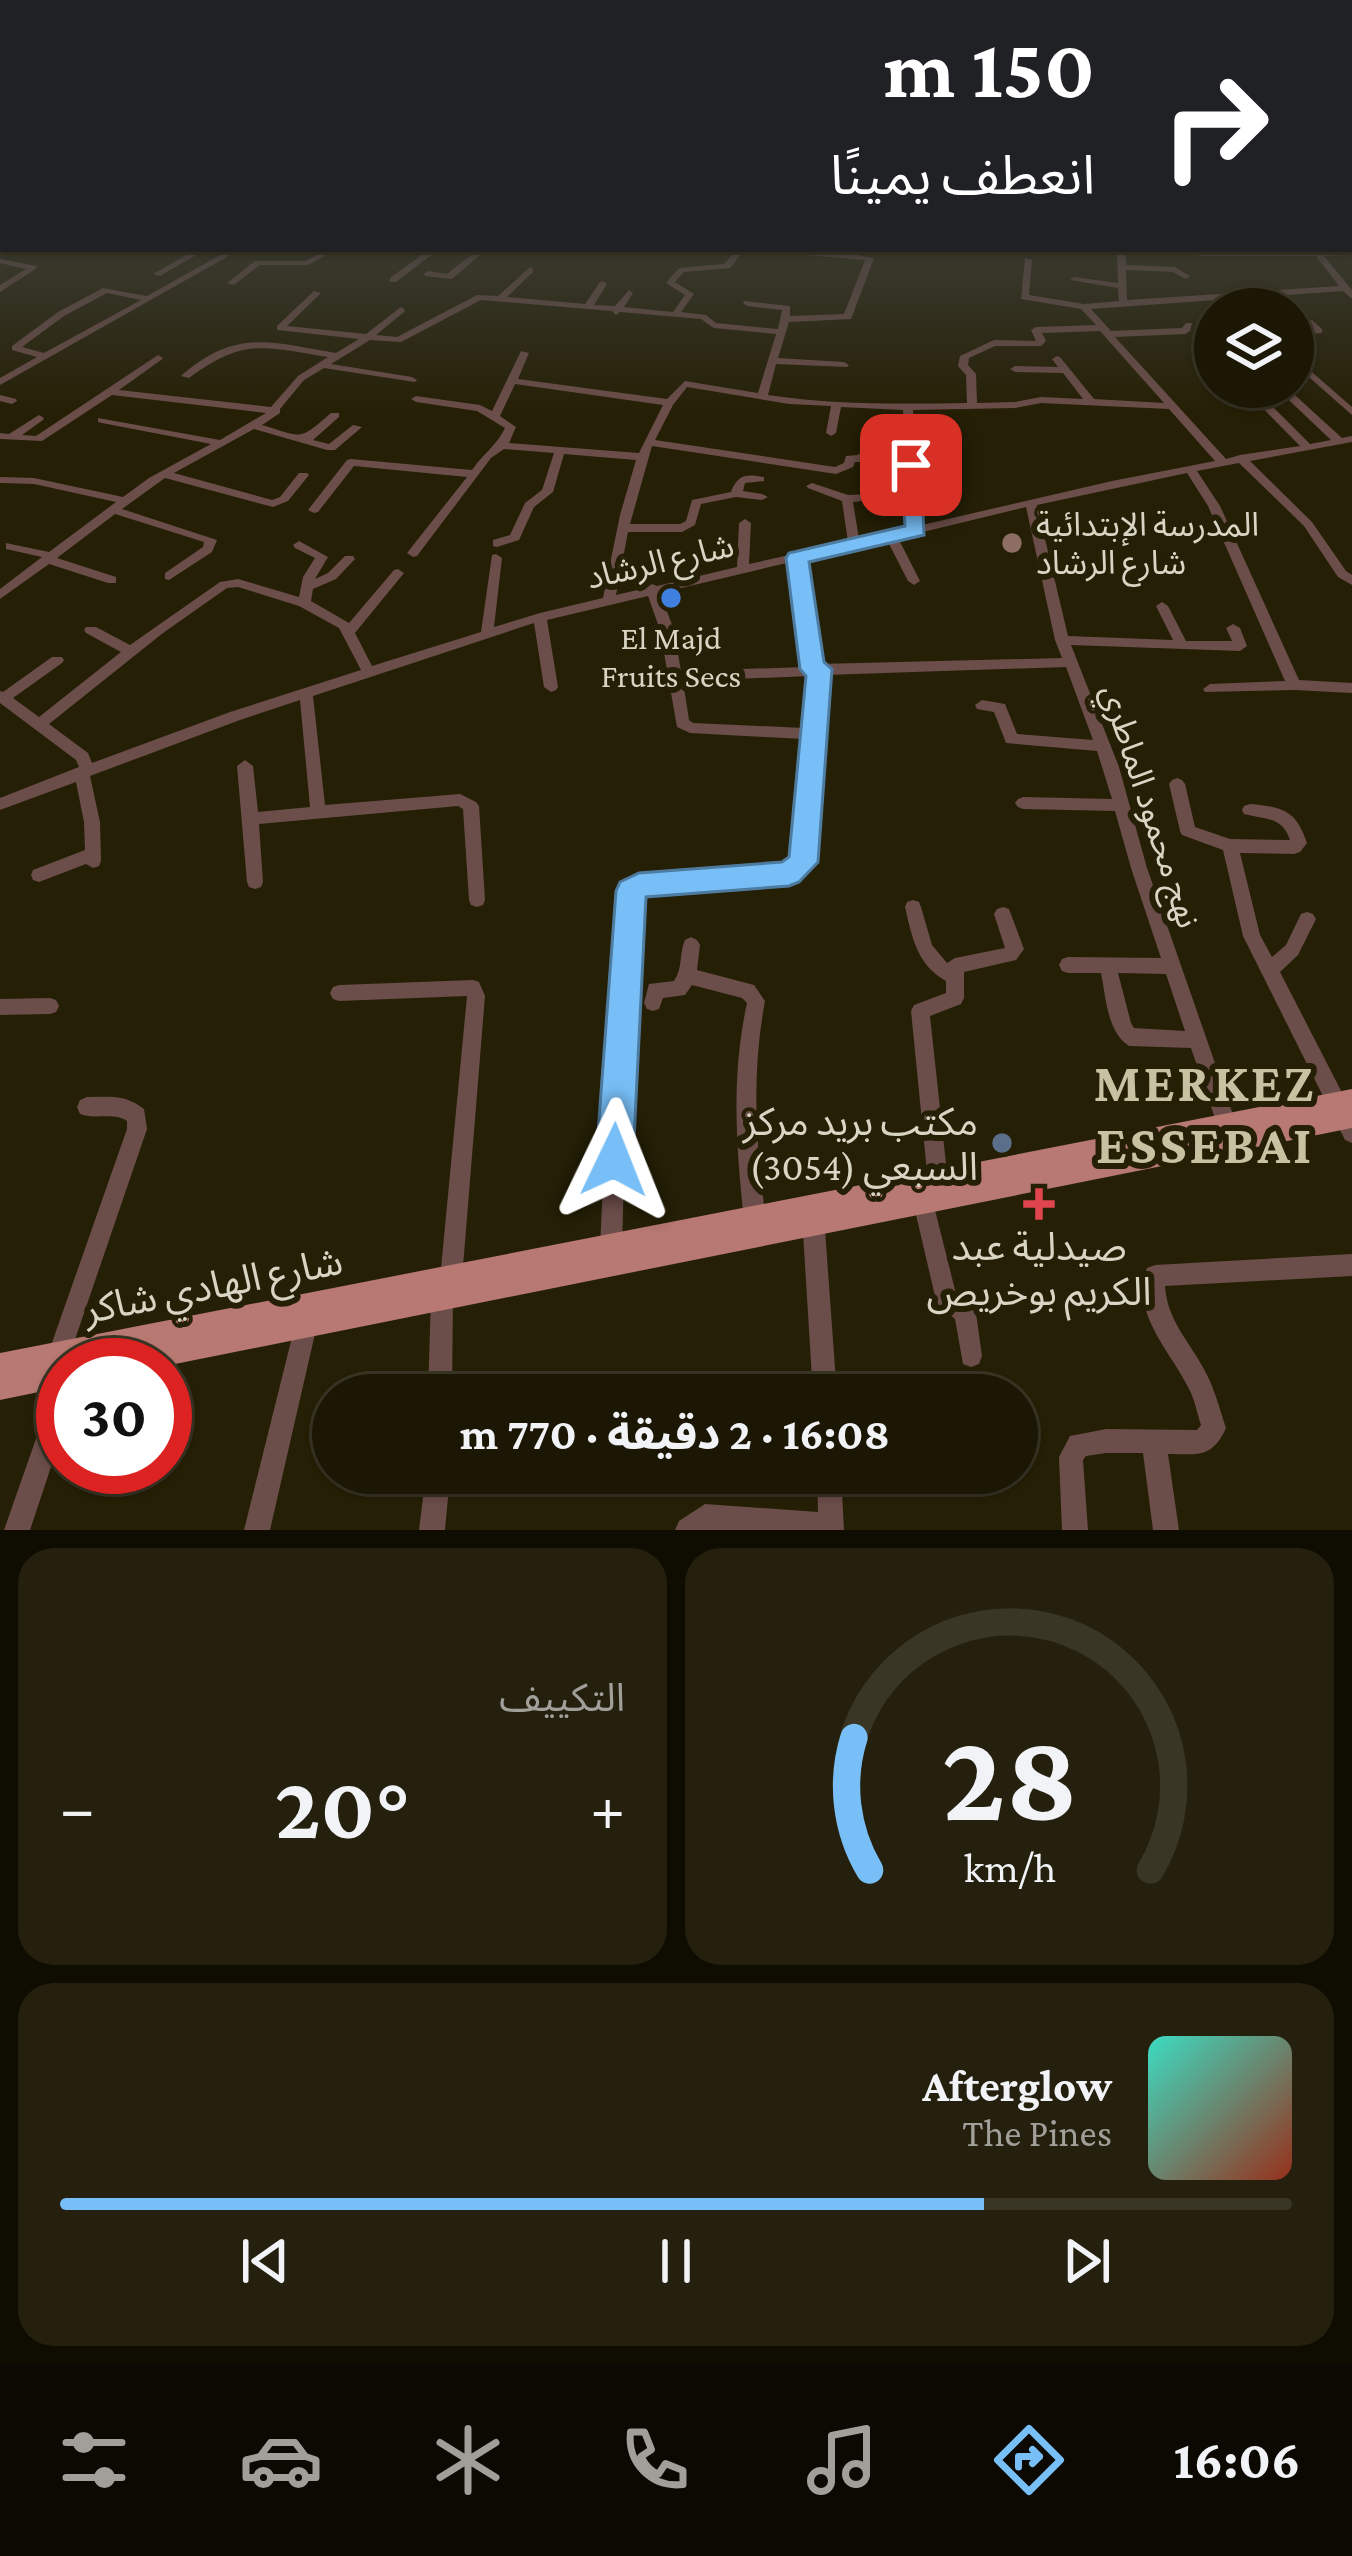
<!DOCTYPE html>
<html lang="ar">
<meta charset="utf-8">
<style>
body{margin:0;font-family:"Crimson Pro","Noto Sans Arabic",serif;background:#25200e;color:#f1f3f6;direction:rtl;height:100vh;display:flex;flex-direction:column;font-size:45px;white-space:nowrap}
*{box-sizing:border-box;margin:0}
p{font-size:39px;color:#a09f9a}
.icon{flex:none;width:66px;height:66px;fill:none;stroke:currentColor;stroke-width:2;stroke-linecap:round;stroke-linejoin:round}
.map{position:relative;height:1530px;overflow:hidden;direction:ltr}
.details{display:flex;flex-direction:column;gap:18px;padding:18px;background:#0f0d02;flex:1}
.details>*{flex:none}
.banner{position:absolute;left:0px;top:0px;width:1353px;height:252px;box-shadow:0 3px 9px #0004,0 0 0 3px #3a3626;direction:rtl;background:#202124;color:#fff;overflow:hidden}
.controls{position:absolute;left:1194px;top:288px;display:grid;gap:24px}
.controls a{display:grid;place-items:center;width:120px;height:120px;border-radius:50%;background:#1c1704;box-shadow:0 3px 9px #0004,0 0 0 3px #3a3626;font-size:60px}
.speed{position:absolute;left:36px;top:1338px;display:flex;gap:24px;font-size:60px;font-weight:700;text-align:center}
.speed>*{display:grid;place-content:center;width:156px;height:156px;border-radius:50%;background:#1c1704;box-shadow:0 3px 9px #0004,0 0 0 3px #3a3626;line-height:1}
.speed .limit{border:18px solid #d22;background:#fff;color:#111}
.pin{position:absolute;display:grid;place-items:center;width:102px;height:102px;color:#fff;margin:-51px;border-radius:24px;box-shadow:0 6px 18px #0006}
.me{position:absolute;width:132px;margin:-66px;rotate:2deg;stroke-linejoin:round;filter:drop-shadow(0 0 9px #0008)}
.turn{display:flex;align-items:center;gap:42px;height:252px;padding:0 60px;font-size:54px}
.turn .icon{width:156px;height:156px;stroke-width:2.5}
.turn b{display:block;font-size:84px;line-height:102px}
.big{font-size:90px;font-weight:700;line-height:1.1}
.details .card{flex:1;display:flex;flex-direction:column;justify-content:center;gap:18px;min-width:0;padding:0 42px;border-radius:36px;background:#25200e}
.details .dial{align-items:center;gap:0}
.dial svg{height:312px;overflow:visible;fill:none;stroke:#3a3626;stroke-width:7;stroke-linecap:round;text-anchor:middle}
.dial text{fill:#f1f3f6;stroke:none}
.song{display:flex;align-items:center;gap:36px}
.cover{width:144px;height:144px;border-radius:18px;background:linear-gradient(135deg,hsl(170 70% 55%),hsl(10 70% 35%))}
.played{height:12px;border-radius:6px;background:linear-gradient(90deg,#78bff7 75%,#3a3626 75%)}
.keys{display:flex;justify-content:space-around;direction:ltr}
.heat{display:flex;justify-content:space-between;align-items:center;font-size:66px;direction:ltr}
.details .tiles{flex:1;display:grid;gap:18px;grid-template-columns:1fr 1fr}
.card:last-child{grid-column:span 2}
.trip{position:absolute;left:312px;top:1374px;width:726px;height:120px;border-radius:60px;background:#1c1704;box-shadow:0 3px 9px #0004,0 0 0 3px #3a3626;font-weight:700;line-height:120px;text-align:center;direction:rtl}
.dock{display:flex;height:192px;justify-content:space-around;align-items:center;background:#0b0902;color:#a09f9a}
.dock .icon{width:84px;height:84px}
.dock .current{color:#78bff7}
.dock b{font-size:54px;color:#f1f3f6}
.map>svg:first-child{display:block}
.lines{fill:none;stroke-linecap:round;stroke-linejoin:round}
.minor{fill:#6b4d49;fill-rule:evenodd}
.major{fill:#b77972;fill-rule:evenodd}
.route{fill:#78bff7;stroke:#4e7ca1;stroke-width:3}
.education-dot{fill:#8d6e63;stroke:#251f05;stroke-width:4.5}
.shop-dot{fill:#3f7fe0;stroke:#251f05;stroke-width:4.5}
.service-dot{fill:#5c6f8a;stroke:#251f05;stroke-width:4.5}
.health-dot{fill:#e0444e;stroke:#251f05;stroke-width:4.5}
.labels{text-anchor:middle;dominant-baseline:central;stroke-width:12;stroke-linejoin:round;paint-order:stroke}
.poi-label{font-size:33px;fill:#d8d5c5;stroke:#251f05;text-anchor:start}
.street-label{font-size:33px;fill:#d8d5c5;stroke:#251f05}
.near-poi-label{font-size:39px;fill:#d8d5c5;stroke:#251f05;text-anchor:end}
.near-street-label{font-size:39px;fill:#d8d5c5;stroke:#251f05}
.near-district-label{font-size:54px;font-weight:bold;letter-spacing:3px;fill:#c8c1a2;stroke:#251f05}
</style>
<div class="map">
<svg width="1352" height="1530" viewBox="0 0 1352 1530">
<rect width="100%" height="100%" fill="#251f05"/>
<g class="lines">
<path class="minor" d="M 0,231 L 3,231 L 3,237 L 0,237 Z
M 137,249 L 164,249 L 140,252 Z
M 197,249 L 205,250 L 160,276 L 153,274 Z
M 231,249 L 241,249 L 0,385 L 0,378 L 37,357 L 12,350 L 12,346 L 58,312 L 103,288 L 147,296 ZM 107,293 L 141,300 L 44,353 L 22,347 L 64,316 Z
M 328,249 L 338,249 L 308,265 L 260,265 L 234,285 L 227,283 L 255,261 L 306,261 Z
M 430,249 L 439,249 L 396,282 L 390,282 L 390,278 Z
M 452,249 L 466,249 L 481,254 L 452,279 L 425,276 L 424,274 L 428,271 L 447,274 L 471,255 Z
M 737,249 L 745,249 L 730,268 L 684,272 L 675,282 L 694,294 L 681,312 L 706,315 L 716,323 L 778,329 L 782,310 L 747,306 L 743,303 L 744,301 L 790,306 L 790,316 L 844,314 L 865,260 L 756,251 L 752,249 L 831,251 L 832,249 L 840,249 L 838,252 L 874,258 L 851,319 L 789,322 L 778,358 L 844,362 L 849,365 L 847,367 L 776,364 L 768,395 C 833,405 901,404 967,403 L 966,375 L 958,366 L 960,356 L 994,340 L 1036,341 L 1031,330 L 1036,327 L 1096,325 L 1081,309 L 1021,299 L 1025,258 L 1032,260 L 1029,295 L 1084,304 L 1119,301 L 1118,288 L 1070,280 L 1074,277 L 1118,283 L 1117,249 L 1125,249 L 1126,265 L 1175,267 L 1190,276 L 1186,279 L 1173,272 L 1126,270 L 1127,300 L 1339,286 L 1316,256 L 1202,256 L 1161,249 L 1202,252 L 1352,251 L 1352,255 L 1324,256 L 1352,290 L 1352,299 L 1343,291 L 1091,309 L 1111,331 L 1182,328 L 1186,323 L 1192,323 L 1190,331 L 1185,334 L 1115,337 L 1226,459 L 1240,455 L 1300,446 L 1242,387 L 1253,387 L 1310,444 L 1331,440 L 1275,387 L 1286,387 L 1342,438 L 1352,436 L 1352,442 L 1250,461 L 1312,522 L 1346,571 L 1352,575 L 1352,585 L 1338,577 L 1304,526 L 1239,463 L 1197,471 L 1220,506 L 1299,680 L 1352,683 L 1352,693 L 1294,690 L 1205,692 L 1203,689 L 1210,684 L 1285,681 L 1208,506 L 1187,473 L 1037,505 L 1068,636 L 1173,640 L 1156,606 L 1162,602 L 1168,606 L 1186,641 L 1232,641 L 1226,628 L 1233,624 L 1240,628 L 1247,646 L 1240,651 L 1071,645 L 1119,767 L 1147,868 L 1238,1129 L 1235,1136 L 1228,1139 L 1221,1136 L 1191,1048 L 1129,1046 C 1107,1032 1106,997 1101,973 L 1068,973 L 1062,971 L 1059,965 L 1062,959 L 1068,957 L 1161,958 L 1131,868 L 1115,811 L 1023,809 L 1018,807 L 1015,803 L 1018,799 L 1023,797 L 1112,799 L 1097,751 L 1006,743 L 994,712 L 977,709 L 975,705 L 982,700 L 1005,704 L 1017,734 L 1093,740 L 1066,667 L 825,675 C 823,694 819,714 818,733 C 816,782 827,830 802,875 L 643,892 L 639,894 L 628,1027 L 622,1248 L 619,1256 L 611,1259 L 603,1256 L 600,1248 L 610,1027 L 623,891 L 625,886 L 639,878 L 791,864 C 810,827 804,779 804,739 L 690,733 L 677,727 L 660,630 L 648,596 L 547,620 L 558,687 L 556,690 L 551,692 L 544,687 L 534,623 L 313,696 L 325,805 L 460,794 L 476,802 L 479,806 L 485,900 L 483,905 L 477,907 L 471,905 L 469,900 L 463,809 L 458,806 L 259,824 L 263,882 L 261,887 L 255,889 L 249,887 L 247,882 L 237,766 L 245,760 L 253,766 L 258,812 L 310,807 L 300,700 L 240,720 L 90,776 L 100,822 L 101,861 L 99,866 L 93,868 L 86,864 L 39,882 L 33,880 L 31,875 L 33,870 L 85,850 L 84,822 L 76,782 L 0,810 L 0,798 L 79,767 L 76,760 L 0,703 L 0,691 L 3,692 L 52,657 L 62,657 L 64,660 L 62,663 L 13,698 L 39,717 L 121,652 L 86,633 L 84,630 L 86,627 L 96,627 L 130,645 L 220,582 L 238,579 L 299,597 L 303,577 L 315,558 L 295,548 L 293,545 L 299,541 L 328,557 L 315,579 L 328,573 L 345,556 L 353,556 L 355,559 L 336,579 L 313,589 L 311,601 L 349,623 L 394,570 L 398,569 L 404,573 L 355,633 L 372,666 L 481,632 L 492,555 L 496,554 L 502,558 L 494,627 L 540,613 L 603,598 L 620,515 L 636,460 L 564,454 L 553,492 L 534,507 L 519,540 L 497,547 L 493,546 L 493,540 L 510,535 L 525,503 L 542,490 L 554,453 L 504,449 L 491,458 L 417,556 L 413,557 L 407,553 L 467,477 L 354,466 L 318,512 L 314,513 L 308,510 L 347,460 L 351,459 L 472,470 C 483,454 497,445 505,428 L 477,411 L 416,402 L 411,399 L 416,396 L 480,405 L 492,411 L 521,351 L 529,353 L 518,379 L 667,399 L 685,381 L 758,393 L 776,334 L 714,328 L 701,319 L 620,312 L 616,315 L 612,311 L 481,300 L 401,342 L 370,340 L 331,364 L 412,377 L 417,380 L 415,382 L 324,368 L 304,380 L 280,409 L 280,413 L 262,425 C 303,437 298,442 331,413 L 339,413 L 339,417 L 313,440 L 329,444 L 353,425 L 362,427 L 335,450 L 327,450 L 254,429 L 174,473 L 272,500 L 280,497 L 299,473 L 307,473 L 309,475 L 288,501 L 273,507 L 165,478 L 122,509 L 217,540 L 212,552 L 169,580 L 165,579 L 165,573 L 203,547 L 204,542 L 115,514 L 57,558 L 116,577 L 116,583 L 108,583 L 49,564 L 0,599 L 0,589 L 42,557 L 6,549 L 6,543 L 49,552 L 116,502 L 34,484 L 0,483 L 0,477 L 34,478 L 123,497 L 149,478 L 211,444 L 102,423 L 98,422 L 98,418 L 220,440 L 266,413 L 112,395 L 42,441 L 0,439 L 0,433 L 9,434 L 39,415 L 44,418 L 43,420 L 22,435 L 36,436 L 158,355 L 163,358 L 161,360 L 119,390 L 271,407 L 298,376 L 328,357 C 265,347 245,337 189,378 L 181,376 C 236,328 271,342 336,353 L 359,339 L 277,330 L 277,326 L 314,291 L 321,293 L 287,326 L 366,334 L 401,307 L 405,310 L 404,312 L 376,335 L 397,337 L 477,295 L 498,296 L 530,267 L 533,268 L 533,272 L 507,297 L 585,304 L 600,282 L 603,281 L 607,284 L 594,305 L 615,306 L 629,290 L 633,293 L 624,307 L 673,312 L 685,295 L 666,283 L 679,268 L 724,264 ZM 1100,331 L 1164,403 L 1094,399 L 1060,357 L 1057,356 L 1052,359 L 1058,367 L 1015,366 L 1010,369 L 1015,372 L 1063,373 L 1083,399 L 1041,397 L 1015,402 L 977,403 L 976,374 L 968,365 L 969,358 L 995,346 L 1041,346 L 1046,341 L 1042,333 ZM 515,384 L 663,405 L 639,453 L 509,443 L 516,427 L 500,416 ZM 687,387 L 789,404 L 831,406 L 826,433 L 831,436 L 836,433 L 841,407 L 903,410 L 910,527 L 859,539 L 853,502 L 889,498 L 895,495 L 893,493 L 848,495 L 812,483 L 806,486 L 808,488 L 842,501 L 848,542 L 749,564 L 751,523 L 745,519 L 739,523 L 737,567 L 657,586 L 652,584 L 646,588 L 616,595 L 628,532 L 682,532 L 695,525 L 701,504 L 736,497 L 762,500 L 768,497 L 762,494 L 743,491 L 745,483 L 764,481 L 764,477 C 746,474 738,474 731,492 L 692,500 L 686,521 L 680,524 L 630,524 L 652,446 L 836,474 L 853,467 L 855,462 L 863,462 L 868,459 L 866,453 L 862,452 L 857,455 L 846,456 L 844,463 L 835,467 L 655,440 L 673,405 ZM 1041,403 L 1169,409 L 1215,461 L 1112,481 L 922,525 L 913,410 L 1015,408 ZM 1026,507 L 1055,640 L 1062,658 L 819,664 L 803,560 L 887,540 L 908,581 L 914,585 L 920,581 L 898,538 ZM 791,562 L 806,667 L 681,671 L 674,630 L 660,593 ZM 238,587 L 299,606 L 339,628 L 361,670 L 230,712 L 92,763 L 88,753 L 49,724 L 163,633 L 227,588 ZM 811,676 L 804,728 L 693,723 L 689,720 L 683,681 ZM 1118,973 L 1166,974 L 1185,1031 L 1134,1028 L 1131,1023 Z
M 0,259 L 36,266 L 37,268 L 0,292 L 0,285 L 26,269 L 0,263 Z
M 1312,320 L 1322,329 L 1322,333 L 1293,335 L 1293,329 L 1312,329 L 1307,323 Z
M 1215,330 L 1215,336 L 1206,338 L 1215,348 L 1215,357 L 1195,337 Z
M 1305,366 L 1352,407 L 1352,415 L 1302,371 L 1300,369 Z
M 0,395 L 16,399 L 17,401 L 12,404 L 0,401 Z
M 1177,778 L 1182,780 L 1185,784 L 1195,827 L 1230,839 L 1290,840 C 1282,816 1266,820 1244,814 L 1242,810 L 1244,806 L 1250,804 C 1283,807 1296,810 1307,843 L 1300,852 L 1294,854 L 1240,853 L 1260,935 L 1272,957 L 1286,945 L 1301,914 L 1307,912 L 1313,914 L 1316,919 L 1298,955 L 1280,972 L 1352,1112 L 1352,1143 L 1345,1140 L 1243,936 L 1223,850 L 1182,835 L 1180,831 L 1169,784 L 1172,780 Z
M 913,900 L 919,902 L 921,907 L 932,945 L 947,963 L 955,958 L 1005,948 L 994,914 L 997,909 L 1003,907 L 1009,909 L 1024,949 L 1016,960 L 964,972 L 964,998 L 961,1004 L 930,1016 L 948,1182 L 945,1189 L 938,1192 L 931,1189 L 928,1182 L 911,1011 L 914,1005 L 946,993 L 946,981 C 917,965 912,937 905,907 L 907,902 Z
M 691,937 L 697,940 L 700,945 L 697,970 L 754,985 L 765,1001 C 751,1075 756,1146 766,1220 L 762,1227 L 755,1231 L 748,1227 L 744,1220 C 736,1146 731,1076 747,1003 L 742,998 L 692,985 L 685,995 L 663,998 L 659,1009 L 653,1011 L 647,1009 L 644,1003 L 649,984 L 674,981 C 683,968 679,953 685,940 Z
M 473,980 L 479,982 L 485,996 L 462,1279 L 459,1287 L 451,1290 L 453,1295 L 452,1395 L 428,1395 L 431,1295 L 434,1287 L 442,1284 L 440,1279 L 467,996 L 339,1001 L 333,999 L 330,993 L 333,987 L 339,985 Z
M 50,998 L 56,1000 L 59,1006 L 56,1012 L 50,1014 L 0,1015 L 0,999 Z
M 87,1097 C 110,1097 125,1094 144,1109 L 147,1129 L 70,1354 L 67,1362 L 59,1365 L 51,1362 L 48,1354 L 127,1129 L 127,1121 C 114,1112 95,1120 80,1114 L 77,1107 L 80,1100 Z
M 923,1192 L 930,1195 L 933,1202 L 955,1290 L 973,1305 L 976,1313 L 982,1356 L 979,1364 L 971,1367 L 963,1364 L 955,1319 L 938,1304 L 935,1296 L 913,1202 L 916,1195 Z
M 813,1205 L 820,1209 L 824,1216 L 837,1395 L 813,1395 L 802,1216 L 806,1209 Z
M 1352,1254 L 1352,1276 L 1165,1286 C 1167,1321 1191,1343 1206,1373 C 1215,1390 1220,1410 1226,1428 C 1212,1459 1197,1454 1168,1454 L 1179,1530 L 1153,1530 L 1143,1453 L 1106,1453 L 1086,1456 L 1083,1460 L 1088,1530 L 1062,1530 L 1059,1457 L 1070,1436 L 1106,1429 L 1197,1430 L 1201,1425 C 1197,1413 1195,1400 1189,1389 C 1171,1351 1130,1314 1147,1268 L 1155,1265 Z
M 306,1314 L 314,1317 L 317,1325 L 270,1530 L 244,1530 L 295,1325 L 298,1317 Z
M 63,1384 L 63,1431 L 30,1530 L 4,1530 L 51,1396 L 55,1388 Z
M 426,1473 L 554,1473 L 555,1476 L 552,1485 L 543,1488 L 449,1487 L 445,1530 L 419,1530 Z
M 817,1473 L 841,1473 L 844,1530 L 675,1530 L 679,1521 L 705,1504 L 818,1512 Z"/>
<path class="major" d="M 1352,1089 L 1352,1128 L 165,1366 L 90,1363 L 63,1365 L 63,1387 L 0,1400 L 0,1353 Z"/>
</g>
<linearGradient id="sky" x2="0" y2="1"><stop stop-color="#141103"/><stop offset="0.48" stop-color="#40423b"/><stop offset="1" stop-color="#40423b" stop-opacity="0"/></linearGradient>
<rect width="1352" height="413" fill="url(#sky)"/>
<path class="route" d="M 911,459 L 921,465 L 924,535 L 809,562 L 824,662 L 832,669 L 818,862 L 799,882 L 789,886 L 646,897 L 633,1160 L 627,1173 L 614,1178 L 601,1173 L 596,1160 L 616,891 L 620,882 L 639,873 L 782,862 L 789,857 L 806,676 L 800,669 L 786,558 L 789,553 L 905,526 L 901,465 Z"/>
<circle class="education-dot" cx="1012" cy="543" r="12"/>
<circle class="shop-dot" cx="671" cy="598" r="12"/>
<circle class="service-dot" cx="1002" cy="1143" r="12"/>
<path class="health-dot" d="M1033 1186h12v12h12v12h-12v12h-12v-12h-12v-12h12z"/>
<g class="labels">
<g class="poi-label">
<text x="1036" y="524">المدرسة الإبتدائية<tspan x="1036" dy="38">شارع الرشاد</tspan></text>
<text x="671" y="637" text-anchor="middle">El Majd<tspan x="671" dy="38">Fruits Secs</tspan></text>
</g>
<g class="street-label">
<text transform="translate(660 561) rotate(-13)">شارع الرشاد</text>
<text transform="translate(1151 806) rotate(72)">نهج محمود الماطري</text>
</g>
<g class="near-poi-label">
<text x="978" y="1121">مكتب بريد مركز<tspan x="978" dy="45">السبعي (3054)</tspan></text>
<text x="1039" y="1246" text-anchor="middle">صيدلية عبد<tspan x="1039" dy="45">الكريم بوخريص</tspan></text>
</g>
<g class="near-street-label">
<text transform="translate(213 1285) rotate(-11)">شارع الهادي شاكر</text>
</g>
<g class="near-district-label">
<text x="1205" y="1083">MERKEZ<tspan x="1205" dy="62">ESSEBAI</tspan></text>
</g>
</g>
</svg>
<div class="controls">
<a><svg class="icon" aria-label="layers" viewBox="0 0 24 24"><path d="M12 4l9 5-9 5-9-5zM3 14l9 5 9-5"/></svg></a>
</div>
<div class="speed"><div class="limit">30</div></div>
<div class="pin" style="left:911px;top:465px;background:#d93025"><svg class="icon" aria-label="arrive" viewBox="0 0 24 24"><path d="M6 21V4h12l-3 4 3 4H6"/></svg></div>
<svg class="me" style="left:614px;top:1160px" viewBox="-20 -20 40 40"><path d="M0-17L14 15 0 8-14 15z" fill="#78bff7" stroke="#fff" stroke-width="4"/></svg>
<div class="trip">16:08 · 2 دقيقة · 770 m</div>
<div class="banner">
<div class="turn"><svg class="icon" aria-label="right" viewBox="0 0 24 24"><path d="M7 20v-9h11M14 6l5 5-5 5"/></svg><div><b>150 m</b>انعطف يمينًا</div></div>
</div>
</div>
<section class="details">
<div class="tiles">
<div class="card dial"><svg viewBox="0 0 100 80">
<path d="M14 69A42 42 0 1 1 86 69"/>
<path d="M14 69A42 42 0 0 1 10 35" stroke="#78bff7"/>
<text x="50" y="56" font-size="32" font-weight="700">28</text>
<text x="50" y="72" font-size="11">km/h</text>
</svg></div>
<div class="card"><p>التكييف</p>
<div class="heat"><a>−</a><b class="big">20°</b><a>+</a></div>
</div>
<div class="card">
<div class="song"><i class="cover"></i><div><b>Afterglow</b><p>The Pines</p></div></div>
<div class="played"></div>
<div class="keys"><svg class="icon" aria-label="previous" viewBox="0 0 24 24"><path d="M18 5L8 12l10 7zM5 5v14"/></svg><svg class="icon" aria-label="pause" viewBox="0 0 24 24"><path d="M8 5v14M16 5v14"/></svg><svg class="icon" aria-label="next" viewBox="0 0 24 24"><path d="M6 5l10 7-10 7zM19 5v14"/></svg></div>
</div>
</div>
</section>
<nav class="dock">
<b>16:06</b>
<svg class="icon current" aria-label="directions" viewBox="0 0 24 24"><path d="M12 3l9 9-9 9-9-9zM9 14v-3h6M13 9l2 2-2 2"/></svg>
<svg class="icon" aria-label="music" viewBox="0 0 24 24"><path d="M9 18V5l10-2v13"/><circle cx="6" cy="18" r="3"/><circle cx="16" cy="16" r="3"/></svg>
<svg class="icon" aria-label="phone" viewBox="0 0 24 24"><path d="M5 4h4l2 5-3 2q2 4 5 5l2-3 5 2v4C11 20 4 13 5 4z"/></svg>
<svg class="icon" aria-label="climate" viewBox="0 0 24 24"><path d="M12 3v18M4 7l16 10M4 17L20 7"/></svg>
<svg class="icon" aria-label="car" viewBox="0 0 24 24"><path d="M5 17H2v-5l4-1 3-4h7l3 4 3 1v5h-3M9 17h6M6 11h13"/><circle cx="7" cy="17" r="2"/><circle cx="17" cy="17" r="2"/></svg>
<svg class="icon" aria-label="filters" viewBox="0 0 24 24"><path d="M4 7h16M4 17h16"/><circle cx="9" cy="7" r="2"/><circle cx="15" cy="17" r="2"/></svg>
</nav>
